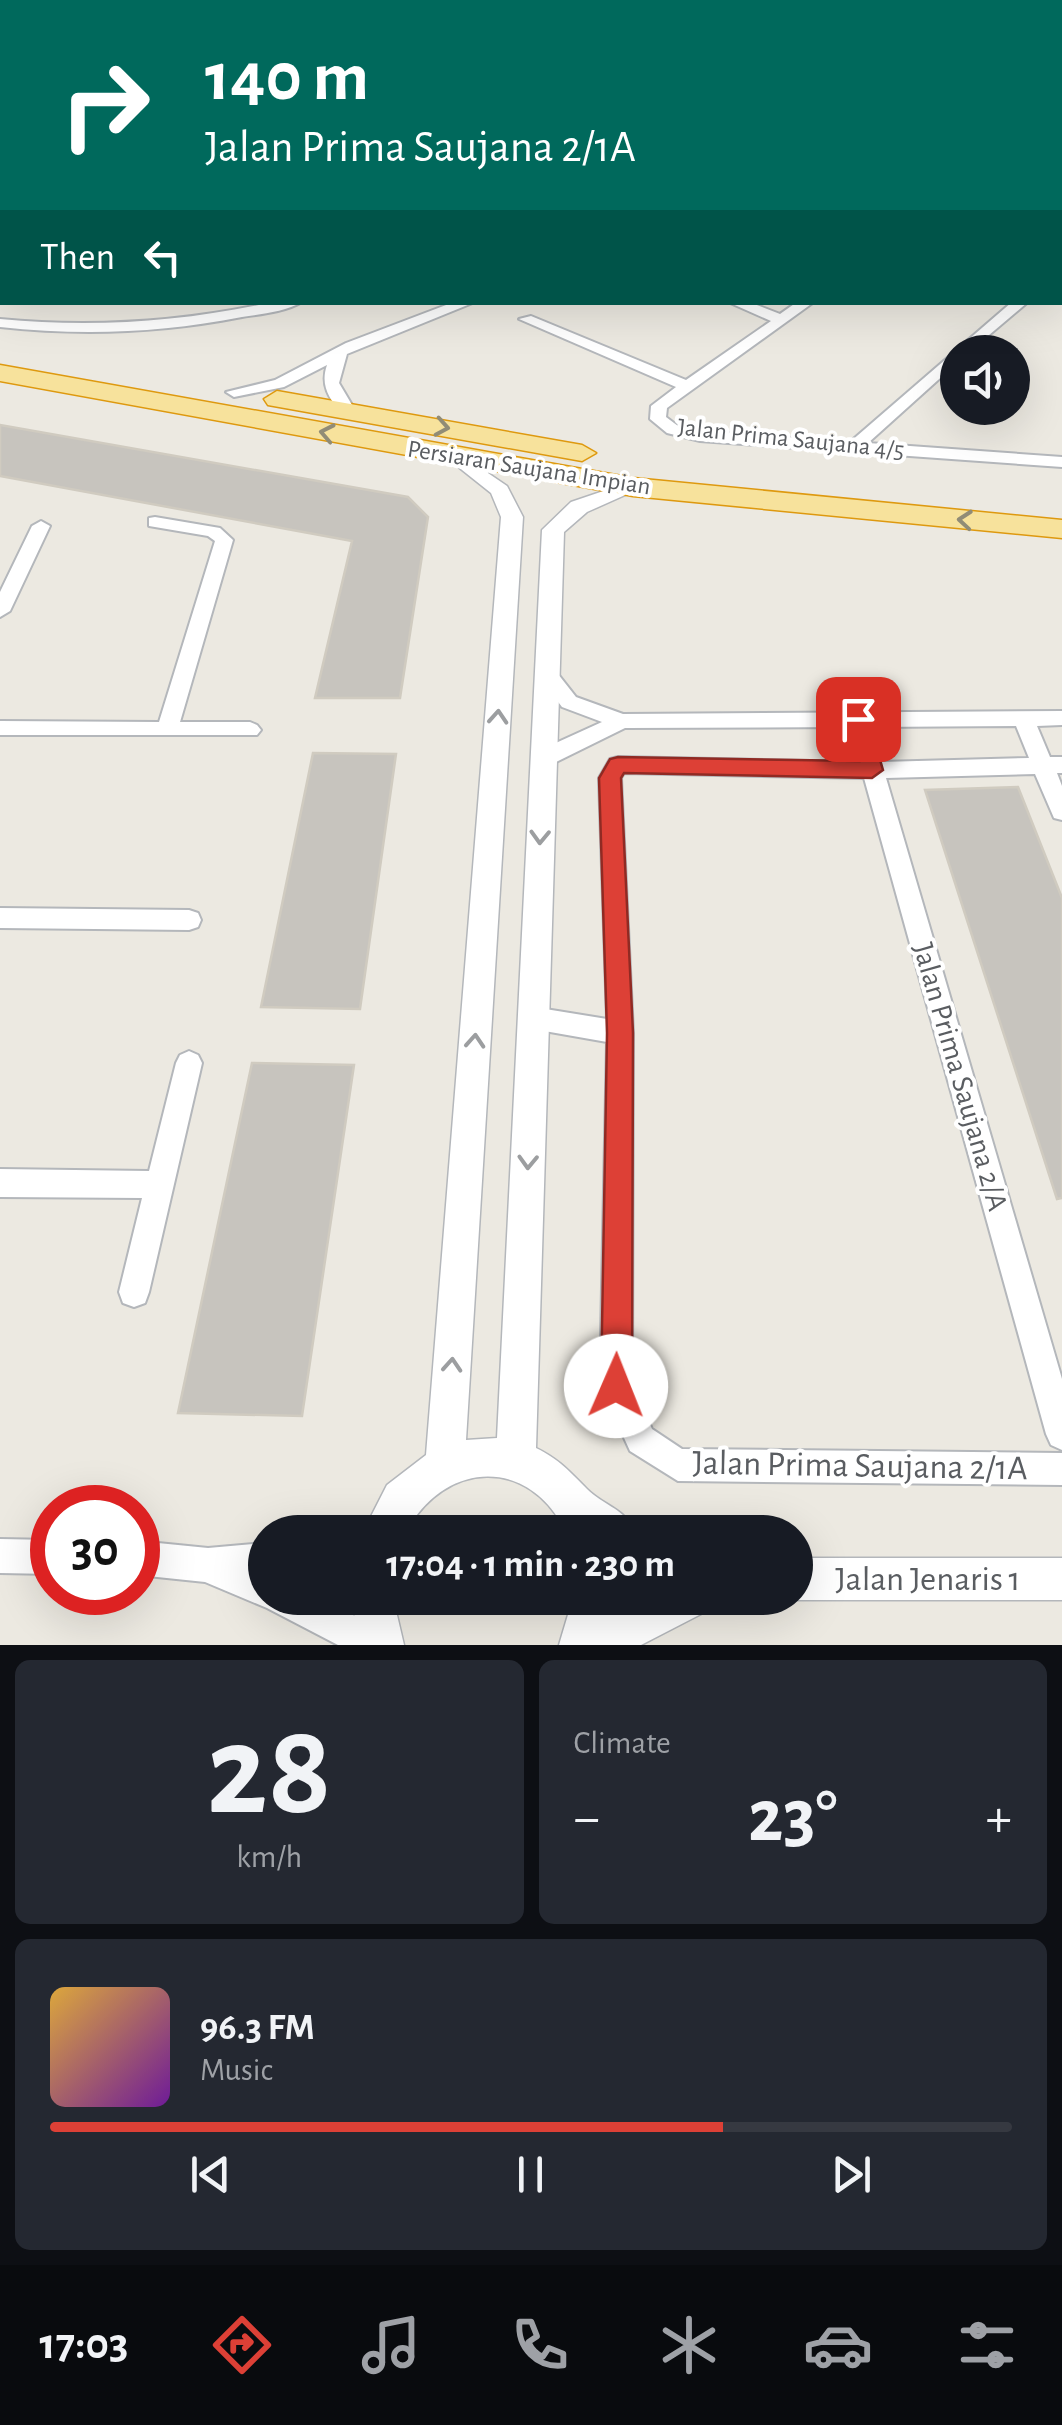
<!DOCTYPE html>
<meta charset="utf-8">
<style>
body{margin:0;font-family:"Alegreya Sans",sans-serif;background:#242831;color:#f1f3f6;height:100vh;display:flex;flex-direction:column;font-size:38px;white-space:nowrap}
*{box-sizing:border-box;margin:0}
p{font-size:32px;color:#9ea1a6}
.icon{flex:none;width:55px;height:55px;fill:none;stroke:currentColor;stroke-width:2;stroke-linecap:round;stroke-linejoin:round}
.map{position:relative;height:1645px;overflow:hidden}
.details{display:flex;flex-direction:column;gap:15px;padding:15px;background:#0d0f14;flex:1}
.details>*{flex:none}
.guide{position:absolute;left:0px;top:0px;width:1062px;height:305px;box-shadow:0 10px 40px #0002;background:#00695c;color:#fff;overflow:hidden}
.controls{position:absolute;left:940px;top:335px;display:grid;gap:20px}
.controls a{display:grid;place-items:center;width:90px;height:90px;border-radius:50%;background:#171b24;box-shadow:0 10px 40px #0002;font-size:50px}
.speed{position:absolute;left:30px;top:1485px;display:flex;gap:20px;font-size:50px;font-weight:700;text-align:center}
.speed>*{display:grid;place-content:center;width:130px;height:130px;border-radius:50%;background:#171b24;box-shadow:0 10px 40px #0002;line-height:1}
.speed .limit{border:15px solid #d22;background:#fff;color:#111}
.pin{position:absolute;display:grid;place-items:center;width:85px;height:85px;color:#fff;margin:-42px;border-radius:20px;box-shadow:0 5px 15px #0006}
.me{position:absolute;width:110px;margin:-55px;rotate:1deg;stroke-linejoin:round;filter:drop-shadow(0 0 8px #0008)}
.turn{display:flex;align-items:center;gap:35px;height:210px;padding:0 40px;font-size:45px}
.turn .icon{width:130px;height:130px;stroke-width:2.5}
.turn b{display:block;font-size:70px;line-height:85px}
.then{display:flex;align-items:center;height:95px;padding:0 40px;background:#0003;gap:20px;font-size:38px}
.big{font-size:75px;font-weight:700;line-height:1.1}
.details .tile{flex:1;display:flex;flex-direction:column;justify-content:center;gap:15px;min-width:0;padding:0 35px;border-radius:15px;background:#242831}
.details .dial{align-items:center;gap:0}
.dial b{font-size:130px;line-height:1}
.song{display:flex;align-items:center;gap:30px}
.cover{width:120px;height:120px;border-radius:15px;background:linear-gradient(135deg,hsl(40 70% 55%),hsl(280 70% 35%))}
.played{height:10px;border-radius:5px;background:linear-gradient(90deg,#dd4036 70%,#363941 70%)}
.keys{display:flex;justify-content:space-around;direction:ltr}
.heat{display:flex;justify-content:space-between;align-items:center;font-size:55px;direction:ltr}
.details .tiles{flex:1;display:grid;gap:15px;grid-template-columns:1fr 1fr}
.tile:last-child{grid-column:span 2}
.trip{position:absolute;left:248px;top:1515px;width:565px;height:100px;border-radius:50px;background:#171b24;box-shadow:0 10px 40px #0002;font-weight:700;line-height:100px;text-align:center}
.tabs{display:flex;height:160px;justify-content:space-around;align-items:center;background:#090b0e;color:#9ea1a6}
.tabs .icon{width:70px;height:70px}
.tabs .active{color:#dd4036}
.tabs b{font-size:45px;color:#f1f3f6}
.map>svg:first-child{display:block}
.building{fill:#c7c4be;stroke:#d0cbc0;stroke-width:2.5}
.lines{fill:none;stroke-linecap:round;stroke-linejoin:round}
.minor-casing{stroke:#b4b7bb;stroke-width:4}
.tertiary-casing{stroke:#b4b7bb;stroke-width:3}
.trunk-casing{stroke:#de990f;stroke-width:3}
.minor{fill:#fff;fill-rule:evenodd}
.tertiary{fill:#fff;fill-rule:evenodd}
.trunk{fill:#f7e29c;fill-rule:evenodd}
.oneway{stroke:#918c76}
.oneway2{stroke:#9c9ea0}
.route{fill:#dd4036;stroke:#902a23;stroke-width:2.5}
.labels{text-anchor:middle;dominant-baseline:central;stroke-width:8;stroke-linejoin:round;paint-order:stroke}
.far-street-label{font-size:25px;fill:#5a5d61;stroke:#fff}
.street-label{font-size:30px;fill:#5a5d61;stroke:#fff}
.near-street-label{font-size:35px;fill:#5a5d61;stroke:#fff}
</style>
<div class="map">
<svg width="1062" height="1645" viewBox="0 0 1062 1645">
<rect width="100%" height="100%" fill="#ece9e1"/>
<path class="building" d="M 0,425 L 408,497 L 428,517 L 400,698 L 315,698 L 352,541 L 0,476 Z
M 313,753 L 396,754 L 360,1009 L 261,1007 Z
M 1018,787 L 1062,898 L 1062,1198 L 1057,1199 L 925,790 Z
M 252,1063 L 354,1065 L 302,1416 L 178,1413 Z"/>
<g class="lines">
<g class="minor-casing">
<path id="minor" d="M 0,14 L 2,14 L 2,20 L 0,20 Z
M 1062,41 L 1062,47 L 1060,48 L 1060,42 Z
M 0,53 L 2,53 L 2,59 L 0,59 Z
M 0,104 L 2,104 L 2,110 L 0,110 Z
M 1060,245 L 1062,246 L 1062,254 L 1060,253 Z
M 1060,265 L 1062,265 L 1060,275 Z
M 273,302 L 302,302 C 285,312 261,314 242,317 C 161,333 82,336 0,327 L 0,319 C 93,328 182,322 273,302 Z
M 454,302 L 475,302 L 347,354 L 339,383 L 355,410 L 353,413 L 341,413 C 329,398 320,385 327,365 L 284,387 L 234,397 L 226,392 L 275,380 L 346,343 Z
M 728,302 L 749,302 L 780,314 L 797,302 L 814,302 L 667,408 L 666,417 L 678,426 L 700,431 L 850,442 L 1012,302 L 1028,302 L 969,352 L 958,352 L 958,362 L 868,443 L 1062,457 L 1062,467 L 700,441 L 667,433 L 650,419 L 651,406 L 676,387 L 519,319 L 531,316 L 686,380 L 771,321 Z
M 155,517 L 220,528 L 233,540 L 180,722 L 250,722 L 257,725 L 261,730 L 257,735 L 0,735 L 0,721 L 159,722 L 215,541 L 208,536 L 149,526 L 149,518 Z
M 41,521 L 50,526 L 10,611 L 0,617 L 0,592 L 32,526 Z
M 547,667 L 554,669 L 576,697 L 623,714 L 1062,711 L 1062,725 L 1037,726 L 1050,757 L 1062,757 L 1062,773 L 1057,773 L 1062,786 L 1062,820 L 1054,818 L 1035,774 L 886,778 L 1062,1379 L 1062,1450 L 1051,1445 L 1046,1434 L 864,778 L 624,773 L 621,778 L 633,1033 L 632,1384 L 652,1429 L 682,1449 L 1062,1453 L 1062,1485 L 678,1481 L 630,1451 L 600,1385 L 607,1042 L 533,1029 L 524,1026 L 520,1018 L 524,1010 L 533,1007 L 607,1019 L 599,778 L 610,759 L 618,757 L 859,762 L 850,727 L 625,728 L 552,764 L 536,764 L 533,758 L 536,752 L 602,722 L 562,707 L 537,674 ZM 1016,726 L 1029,758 L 881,762 L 871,727 Z
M 0,908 L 189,910 L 198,913 L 201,920 L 198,927 L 189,930 L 0,928 Z
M 189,1051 L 198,1055 L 202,1063 L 149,1292 L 145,1303 L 134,1307 L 123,1303 L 119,1292 L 142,1198 L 0,1197 L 0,1169 L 149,1171 L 176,1063 L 180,1055 Z
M 0,1539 L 52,1540 L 52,1574 L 0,1573 Z
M 138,1541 L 208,1548 L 265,1543 L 265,1598 L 317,1598 L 389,1632 L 394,1645 L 338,1645 L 267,1608 L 205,1582 L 138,1575 Z"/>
</g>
<g class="tertiary-casing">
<path id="tertiary" d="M 457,452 L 507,486 L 523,517 L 466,1440 L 497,1438 L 542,530 L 571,502 L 633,481 L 643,487 L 587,512 L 564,532 L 536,1448 C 559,1459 570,1472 587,1489 C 604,1506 626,1509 635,1532 L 566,1532 C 529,1456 445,1460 406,1532 L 363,1532 L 387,1485 L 426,1455 L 501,517 L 491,493 L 447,458 Z
M 795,1558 L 1062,1558 L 1062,1600 L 795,1600 L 788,1598 L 795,1598 Z
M 351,1598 L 393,1598 L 404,1645 L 360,1645 Z
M 573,1598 L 615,1598 L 611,1614 L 644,1598 L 709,1598 L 703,1613 L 641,1645 L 559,1645 Z"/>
</g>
<g class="trunk-casing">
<path id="trunk" d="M 0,365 L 633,478 L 1062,520 L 1062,538 L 633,496 L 0,381 Z
M 277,391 L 582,445 L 596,453 L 582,461 L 268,405 L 264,399 Z"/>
</g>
<use href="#minor" class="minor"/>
<use href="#tertiary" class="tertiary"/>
<use href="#trunk" class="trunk"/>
</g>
<defs><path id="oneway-chevron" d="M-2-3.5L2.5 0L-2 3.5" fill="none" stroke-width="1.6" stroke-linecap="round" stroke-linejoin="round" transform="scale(2.5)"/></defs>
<g class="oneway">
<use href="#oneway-chevron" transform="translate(442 427) rotate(10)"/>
<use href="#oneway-chevron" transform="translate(327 433) rotate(-169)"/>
<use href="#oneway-chevron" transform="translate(965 520) rotate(-175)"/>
</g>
<g class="oneway2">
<use href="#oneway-chevron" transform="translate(498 717) rotate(-86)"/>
<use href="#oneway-chevron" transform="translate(540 837) rotate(92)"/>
<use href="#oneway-chevron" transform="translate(475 1041) rotate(-86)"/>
<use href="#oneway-chevron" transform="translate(528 1162) rotate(92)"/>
<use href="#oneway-chevron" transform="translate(452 1365) rotate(-86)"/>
</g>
<path class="route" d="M 858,712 L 868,719 L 883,770 L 872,778 L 624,773 L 621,778 L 633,1033 L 632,1386 L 628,1397 L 616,1401 L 605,1397 L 601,1386 L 607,1033 L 599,778 L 610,759 L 618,757 L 859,761 L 847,719 Z"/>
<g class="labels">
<g class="far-street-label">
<text transform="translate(791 439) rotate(6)">Jalan Prima Saujana 4/5</text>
<text transform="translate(529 468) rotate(9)">Persiaran Saujana Impian</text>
</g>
<g class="street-label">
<text transform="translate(960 1077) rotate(74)">Jalan Prima Saujana 2/A</text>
</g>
<g class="near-street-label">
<text transform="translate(860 1466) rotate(1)">Jalan Prima Saujana 2/1A</text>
<text x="928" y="1579">Jalan Jenaris 1</text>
</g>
</g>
</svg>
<div class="controls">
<a><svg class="icon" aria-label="sound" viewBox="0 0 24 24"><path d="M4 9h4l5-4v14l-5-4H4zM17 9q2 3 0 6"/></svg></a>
</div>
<div class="speed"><div class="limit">30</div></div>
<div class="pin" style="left:858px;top:719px;background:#d93025"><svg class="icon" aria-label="arrive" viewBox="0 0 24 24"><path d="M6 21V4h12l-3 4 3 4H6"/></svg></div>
<svg class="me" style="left:616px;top:1386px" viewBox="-20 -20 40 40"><circle r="19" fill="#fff"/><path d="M0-13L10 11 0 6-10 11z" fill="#dd4036"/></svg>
<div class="trip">17:04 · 1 min · 230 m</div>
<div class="guide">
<div class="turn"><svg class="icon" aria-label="right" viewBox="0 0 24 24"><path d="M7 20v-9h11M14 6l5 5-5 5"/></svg><div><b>140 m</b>Jalan Prima Saujana 2/1A</div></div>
<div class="then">Then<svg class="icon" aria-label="left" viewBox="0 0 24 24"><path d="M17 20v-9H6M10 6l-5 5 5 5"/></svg></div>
</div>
</div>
<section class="details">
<div class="tiles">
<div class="tile dial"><b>28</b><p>km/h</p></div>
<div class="tile"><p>Climate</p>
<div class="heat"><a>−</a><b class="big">23°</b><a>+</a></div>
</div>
<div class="tile">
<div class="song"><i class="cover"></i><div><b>96.3 FM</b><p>Music</p></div></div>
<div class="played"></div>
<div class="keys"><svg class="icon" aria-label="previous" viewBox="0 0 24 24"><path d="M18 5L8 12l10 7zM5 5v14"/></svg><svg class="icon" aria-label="pause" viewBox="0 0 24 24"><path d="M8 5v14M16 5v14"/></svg><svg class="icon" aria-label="next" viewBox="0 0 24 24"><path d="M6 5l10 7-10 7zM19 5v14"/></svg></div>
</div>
</div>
</section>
<nav class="tabs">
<b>17:03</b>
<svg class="icon active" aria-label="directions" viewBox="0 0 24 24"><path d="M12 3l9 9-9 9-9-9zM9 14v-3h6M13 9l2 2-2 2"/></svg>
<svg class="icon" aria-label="music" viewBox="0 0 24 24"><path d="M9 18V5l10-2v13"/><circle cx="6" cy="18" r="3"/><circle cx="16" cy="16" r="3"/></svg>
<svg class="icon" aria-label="phone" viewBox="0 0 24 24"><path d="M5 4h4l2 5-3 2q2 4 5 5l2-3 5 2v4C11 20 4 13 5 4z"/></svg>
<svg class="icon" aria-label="climate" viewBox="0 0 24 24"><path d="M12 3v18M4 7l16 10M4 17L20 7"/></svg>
<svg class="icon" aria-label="car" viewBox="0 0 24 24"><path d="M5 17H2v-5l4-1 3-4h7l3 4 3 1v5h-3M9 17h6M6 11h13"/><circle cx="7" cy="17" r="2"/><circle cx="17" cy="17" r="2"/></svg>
<svg class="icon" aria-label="filters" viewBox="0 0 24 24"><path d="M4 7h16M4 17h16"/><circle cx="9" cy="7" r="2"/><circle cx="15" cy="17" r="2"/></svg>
</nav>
